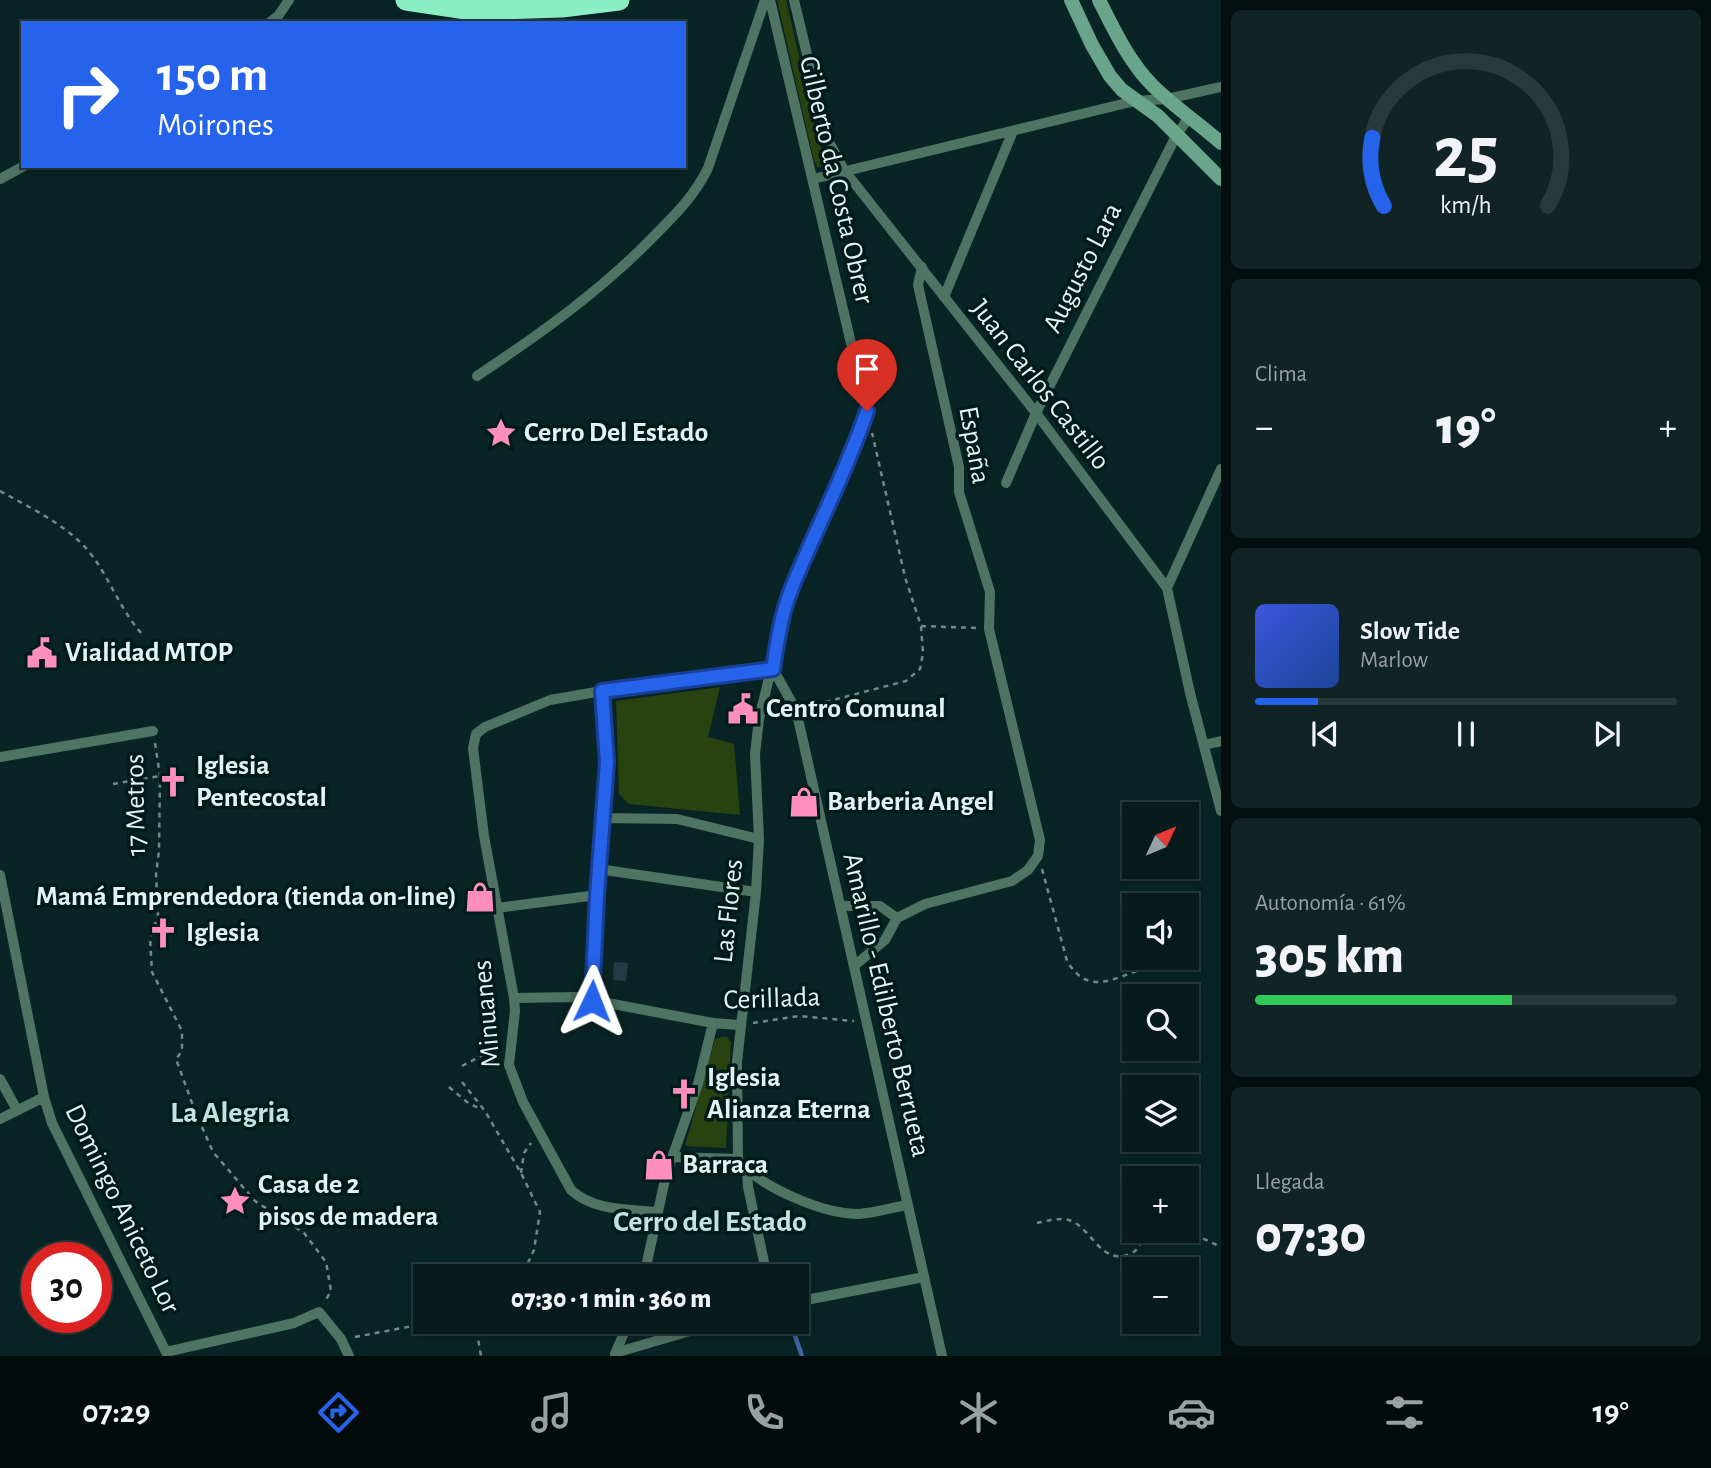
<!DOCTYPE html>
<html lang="es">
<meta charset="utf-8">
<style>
body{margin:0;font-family:"Alegreya Sans",sans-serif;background:#102425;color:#f1f3f6;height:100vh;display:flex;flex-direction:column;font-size:26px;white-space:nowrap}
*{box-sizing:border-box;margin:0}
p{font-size:23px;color:#98a1a3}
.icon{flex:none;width:38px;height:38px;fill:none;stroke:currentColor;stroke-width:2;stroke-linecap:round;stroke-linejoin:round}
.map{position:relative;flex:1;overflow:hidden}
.panel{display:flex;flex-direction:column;gap:10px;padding:10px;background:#040f0f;width:490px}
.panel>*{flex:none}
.hud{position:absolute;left:21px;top:21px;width:665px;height:147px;border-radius:0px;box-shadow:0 4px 10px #0003,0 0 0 2px #28393b;background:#2563eb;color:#fff;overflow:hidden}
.needle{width:46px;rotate:46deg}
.fabs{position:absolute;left:1122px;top:802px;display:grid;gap:14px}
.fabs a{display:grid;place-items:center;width:77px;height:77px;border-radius:0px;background:#071b1c;box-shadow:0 4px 10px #0003,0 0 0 2px #28393b;font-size:35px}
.speed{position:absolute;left:21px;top:1242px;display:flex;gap:14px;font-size:35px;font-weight:700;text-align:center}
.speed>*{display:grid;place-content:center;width:91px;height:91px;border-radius:50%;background:#071b1c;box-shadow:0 4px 10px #0003,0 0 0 2px #28393b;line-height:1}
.speed .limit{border:10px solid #d22;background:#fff;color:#111}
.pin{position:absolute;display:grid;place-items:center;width:60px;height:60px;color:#fff;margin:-72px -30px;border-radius:50% 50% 50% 0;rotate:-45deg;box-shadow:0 0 7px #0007}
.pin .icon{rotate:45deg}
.me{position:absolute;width:77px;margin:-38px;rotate:2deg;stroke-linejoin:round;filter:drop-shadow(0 0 5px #0008)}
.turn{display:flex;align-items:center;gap:24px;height:147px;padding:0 21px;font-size:32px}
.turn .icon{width:91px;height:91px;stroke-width:2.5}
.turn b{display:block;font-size:49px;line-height:60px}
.big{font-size:52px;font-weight:800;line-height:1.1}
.panel .tile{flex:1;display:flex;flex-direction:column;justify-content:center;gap:10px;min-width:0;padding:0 24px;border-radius:10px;background:#102425}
.panel .dial{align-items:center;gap:0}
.dial svg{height:182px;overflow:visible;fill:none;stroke:#28393b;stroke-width:7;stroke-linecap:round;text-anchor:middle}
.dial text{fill:#f1f3f6;stroke:none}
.song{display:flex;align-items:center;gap:21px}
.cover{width:84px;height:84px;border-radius:10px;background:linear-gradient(135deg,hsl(230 70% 55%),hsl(220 70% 35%))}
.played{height:7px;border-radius:4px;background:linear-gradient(90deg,#2563eb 15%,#28393b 15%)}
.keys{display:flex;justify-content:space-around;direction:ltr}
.heat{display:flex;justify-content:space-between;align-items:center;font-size:38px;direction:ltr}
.charge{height:10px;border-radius:5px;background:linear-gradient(90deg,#34c759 61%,#28393b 0)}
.trip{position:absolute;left:413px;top:1264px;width:396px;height:70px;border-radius:0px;background:#071b1c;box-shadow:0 4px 10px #0003,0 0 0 2px #28393b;font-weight:800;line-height:70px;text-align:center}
.tab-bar{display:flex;height:112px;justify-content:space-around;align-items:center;background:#030b0b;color:#98a1a3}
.tab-bar .icon{width:49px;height:49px}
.tab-bar .current{color:#2563eb}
.tab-bar b{font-size:32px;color:#f1f3f6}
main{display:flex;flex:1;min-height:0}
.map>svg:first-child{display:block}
.green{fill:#28430f}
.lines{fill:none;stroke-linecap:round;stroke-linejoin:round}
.stream{stroke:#3f65a5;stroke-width:4.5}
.building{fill:#243a44}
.path{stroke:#748989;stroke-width:2.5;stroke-dasharray:5 5;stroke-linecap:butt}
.street{stroke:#4f7464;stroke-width:10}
.secondary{stroke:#68a58b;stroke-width:14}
.highway{stroke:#8ceec4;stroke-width:21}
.route-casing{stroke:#184099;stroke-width:18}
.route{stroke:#2563eb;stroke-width:12}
.labels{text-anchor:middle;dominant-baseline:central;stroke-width:7;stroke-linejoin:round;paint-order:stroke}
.street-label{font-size:28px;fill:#e3f2f2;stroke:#011b1b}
.poi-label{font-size:28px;font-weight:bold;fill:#e3f2f2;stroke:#011b1b;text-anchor:start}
.neighbourhood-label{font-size:30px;font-weight:bold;fill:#c3e2e2;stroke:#011b1b}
</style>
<main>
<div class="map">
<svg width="1221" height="1356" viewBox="0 0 1221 1356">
<rect width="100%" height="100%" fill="#092425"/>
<path class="green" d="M 777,0 L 786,0 L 819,142 L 827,164 L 818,168 L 814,161 Z
M 720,687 L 708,737 L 734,744 L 740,815 L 629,804 L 619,794 L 616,701 Z
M 722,1037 L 727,1037 L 731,1042 L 726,1148 L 685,1146 L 715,1039 Z"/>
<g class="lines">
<path class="stream" d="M 790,1321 L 802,1356"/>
</g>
<path class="building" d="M 614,962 L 628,963 L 626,981 L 613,980 Z"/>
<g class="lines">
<path class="path" d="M 0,491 C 34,510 74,528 96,561 C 112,585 123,613 142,634
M 921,626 L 977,628
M 806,707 L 906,681 L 920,669 L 923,653 L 921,626 L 905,577 L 872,433
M 155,743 L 160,776 L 159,851 L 156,874 L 158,916 L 150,938 L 152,972 L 182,1031 L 182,1051 L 176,1059 L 195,1111 L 213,1152 L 255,1201 L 304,1233 L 326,1262 L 331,1291 L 324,1303
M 113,784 L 160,776
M 1042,869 L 1067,961 C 1088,996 1111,979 1143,969
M 753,1023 L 799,1016 L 854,1021
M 462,1066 L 498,1047
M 462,1082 L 485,1111 L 521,1173 L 540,1212 L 534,1250 L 522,1276
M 449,1087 L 467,1102 L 482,1110
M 521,1173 L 524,1153 L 531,1143
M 1037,1223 C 1047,1221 1059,1217 1069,1220 C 1092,1227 1101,1268 1132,1253 C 1141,1248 1142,1240 1143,1230
M 1185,1230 L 1221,1247
M 475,1321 L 481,1356
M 355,1337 L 423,1324 L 468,1321"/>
<path class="street" d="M 794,0 L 827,138 L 844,170 L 1036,413 L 1167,588 L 1190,693 L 1221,811
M 269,23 L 278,16 L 289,0
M 0,179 L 24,166
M 813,179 L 1135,101 L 1167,99 L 1221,87
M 944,297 L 1013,131
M 477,376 C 540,334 602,290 655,235 C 676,214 695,195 708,168 L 765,0
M 1006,483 L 1036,413 L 1177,134 L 1190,116
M 1167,588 L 1221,469
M 773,669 L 796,710 L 942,1356
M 1204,745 L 1221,741
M 0,757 L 153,731
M 603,818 L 677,819 L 759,839
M 598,869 L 756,892
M 0,875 L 44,1097 L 52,1123 L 168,1356
M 841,906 L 880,906 L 897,918
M 497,908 L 597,895
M 854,966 L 885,940 L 897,918 L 925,904 L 1012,881 L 1028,870 L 1038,856 L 1040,840 L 989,629 L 990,592 L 959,492 L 959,467 L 918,285 L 922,267
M 514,998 L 576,997 L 713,1023 L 739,1025
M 592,1001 L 597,895 L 607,762 L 602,691
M 0,1079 L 17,1110
M 0,1119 L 44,1097
M 673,1157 L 738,1159 C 759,1187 823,1214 859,1214 C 874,1213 891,1208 907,1205
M 738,1159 L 737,1062 L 756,892 L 759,839 L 755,754 L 759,719 L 790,592 L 852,454 L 867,411 L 770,0
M 747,1171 L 748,1187 L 767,1276
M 656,1212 C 627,1209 594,1211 571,1190 L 523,1102 L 509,1065 L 515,1011 L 514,998 L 484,836 L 473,748 L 476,734 L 485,727 L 550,700 L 602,691 L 773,669
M 644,1276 L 666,1175 L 698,1084 L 713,1023
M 796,1302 L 924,1277
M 166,1352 L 294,1323 L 319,1312 L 341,1339 L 349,1356
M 618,1352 L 724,1321
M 615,1354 L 629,1321"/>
<path class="secondary" d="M 1071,0 L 1092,45 L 1110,76 L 1122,90 L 1158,116 L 1221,179
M 1099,0 C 1114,30 1130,64 1154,87 C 1175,107 1199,124 1221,143"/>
<path class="highway" d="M 406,0 L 473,10 L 562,7 L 619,0"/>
</g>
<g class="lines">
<g class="route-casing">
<path id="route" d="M 592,1001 L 597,895 L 607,762 L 602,691 L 773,669 C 777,643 781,615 791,590 C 815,530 846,473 867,411"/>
</g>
<use href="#route" class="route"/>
</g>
<defs>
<g id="sight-bare" transform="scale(2.415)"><path d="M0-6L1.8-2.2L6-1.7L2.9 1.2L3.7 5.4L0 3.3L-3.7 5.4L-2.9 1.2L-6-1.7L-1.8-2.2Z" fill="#fe8ebc" stroke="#011b1b" stroke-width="2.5" paint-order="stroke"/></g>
<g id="civic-bare" transform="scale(2.415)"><path d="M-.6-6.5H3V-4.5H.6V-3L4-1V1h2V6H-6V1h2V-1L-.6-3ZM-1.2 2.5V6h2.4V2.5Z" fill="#fe8ebc" stroke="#011b1b" stroke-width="2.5" paint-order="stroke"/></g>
<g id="church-bare" transform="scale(2.415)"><path d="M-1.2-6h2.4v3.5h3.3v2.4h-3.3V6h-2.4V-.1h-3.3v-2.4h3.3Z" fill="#fe8ebc" stroke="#011b1b" stroke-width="2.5" paint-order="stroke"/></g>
<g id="shop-bare" transform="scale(2.415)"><path d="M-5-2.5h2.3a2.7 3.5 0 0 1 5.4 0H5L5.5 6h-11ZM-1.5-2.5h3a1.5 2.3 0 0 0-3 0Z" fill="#fe8ebc" stroke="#011b1b" stroke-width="2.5" paint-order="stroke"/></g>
</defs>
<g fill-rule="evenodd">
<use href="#sight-bare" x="501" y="433"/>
<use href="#civic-bare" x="42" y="653"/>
<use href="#civic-bare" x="743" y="709"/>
<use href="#church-bare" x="173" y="782"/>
<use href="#shop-bare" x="804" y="802"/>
<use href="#shop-bare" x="480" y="897"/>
<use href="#church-bare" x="163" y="933"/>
<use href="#church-bare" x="684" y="1094"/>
<use href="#shop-bare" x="659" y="1165"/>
<use href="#sight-bare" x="235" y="1201"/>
</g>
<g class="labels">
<g class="street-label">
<text transform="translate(836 180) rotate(77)">Gilberto da Costa Obrer</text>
<text transform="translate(1083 268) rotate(-63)">Augusto Lara</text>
<text transform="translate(1040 385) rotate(52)">Juan Carlos Castillo</text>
<text transform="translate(974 445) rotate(80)">España</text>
<text transform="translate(136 805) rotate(-91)">17 Metros</text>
<text transform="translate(729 911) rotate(-84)">Las Flores</text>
<text transform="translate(772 999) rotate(-2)">Cerillada</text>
<text transform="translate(886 1005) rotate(77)">Amarillo - Edilberto Berrueta</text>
<text transform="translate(487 1014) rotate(-95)">Minuanes</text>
<text transform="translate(122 1209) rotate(64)">Domingo Aniceto Lor</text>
</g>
<g class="poi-label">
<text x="524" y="433">Cerro Del Estado</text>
<text x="65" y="653">Vialidad MTOP</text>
<text x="766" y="709">Centro Comunal</text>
<text x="196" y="766">Iglesia<tspan x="196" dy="32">Pentecostal</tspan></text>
<text x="827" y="802">Barberia Angel</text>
<text x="457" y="897" text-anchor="end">Mamá Emprendedora (tienda on-line)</text>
<text x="186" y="933">Iglesia</text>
<text x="707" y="1078">Iglesia<tspan x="707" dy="32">Alianza Eterna</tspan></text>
<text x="682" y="1165">Barraca</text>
<text x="258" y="1185">Casa de 2<tspan x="258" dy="32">pisos de madera</tspan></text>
</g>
<g class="neighbourhood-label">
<text x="230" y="1113">La Alegria</text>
<text x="710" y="1222">Cerro del Estado</text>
</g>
</g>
</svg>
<div class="fabs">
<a><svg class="needle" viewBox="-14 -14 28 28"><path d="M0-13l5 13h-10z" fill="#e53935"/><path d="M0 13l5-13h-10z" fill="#98a1a3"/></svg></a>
<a><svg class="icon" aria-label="sound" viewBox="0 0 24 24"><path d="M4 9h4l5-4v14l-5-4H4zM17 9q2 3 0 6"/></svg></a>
<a><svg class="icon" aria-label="search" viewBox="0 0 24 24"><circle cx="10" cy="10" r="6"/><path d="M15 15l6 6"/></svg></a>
<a><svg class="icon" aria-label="layers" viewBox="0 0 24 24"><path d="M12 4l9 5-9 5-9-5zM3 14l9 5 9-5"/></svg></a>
<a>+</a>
<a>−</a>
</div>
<div class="speed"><div class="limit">30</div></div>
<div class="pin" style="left:867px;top:411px;background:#d93025"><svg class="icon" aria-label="arrive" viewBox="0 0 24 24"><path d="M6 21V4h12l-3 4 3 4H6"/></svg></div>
<svg class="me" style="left:592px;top:1001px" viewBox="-20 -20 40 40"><path d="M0-17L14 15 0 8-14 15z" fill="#2563eb" stroke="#fff" stroke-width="4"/></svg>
<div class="trip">07:30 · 1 min · 360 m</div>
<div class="hud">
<div class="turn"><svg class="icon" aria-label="right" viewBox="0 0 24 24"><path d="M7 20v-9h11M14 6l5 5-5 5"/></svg><div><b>150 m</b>Moirones</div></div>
</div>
</div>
<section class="panel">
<div class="tile dial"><svg viewBox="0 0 100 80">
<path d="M14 69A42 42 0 1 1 86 69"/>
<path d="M14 69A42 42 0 0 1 9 39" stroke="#2563eb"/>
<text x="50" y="56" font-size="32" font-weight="700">25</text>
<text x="50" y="72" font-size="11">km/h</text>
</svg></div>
<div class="tile"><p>Clima</p>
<div class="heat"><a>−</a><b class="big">19°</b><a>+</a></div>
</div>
<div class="tile">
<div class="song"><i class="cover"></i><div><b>Slow Tide</b><p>Marlow</p></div></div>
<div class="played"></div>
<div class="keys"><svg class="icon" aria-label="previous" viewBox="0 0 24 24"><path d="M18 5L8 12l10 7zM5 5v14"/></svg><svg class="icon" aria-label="pause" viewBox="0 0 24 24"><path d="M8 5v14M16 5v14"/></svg><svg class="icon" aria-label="next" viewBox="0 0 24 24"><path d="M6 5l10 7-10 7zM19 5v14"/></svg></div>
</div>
<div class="tile"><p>Autonomía · 61%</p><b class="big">305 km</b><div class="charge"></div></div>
<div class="tile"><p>Llegada</p><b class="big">07:30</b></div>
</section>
</main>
<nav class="tab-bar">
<b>07:29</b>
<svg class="icon current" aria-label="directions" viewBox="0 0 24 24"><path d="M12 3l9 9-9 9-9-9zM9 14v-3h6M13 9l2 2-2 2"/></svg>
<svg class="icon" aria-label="music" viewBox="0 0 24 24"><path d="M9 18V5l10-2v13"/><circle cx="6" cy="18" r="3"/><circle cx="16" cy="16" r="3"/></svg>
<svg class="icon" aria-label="phone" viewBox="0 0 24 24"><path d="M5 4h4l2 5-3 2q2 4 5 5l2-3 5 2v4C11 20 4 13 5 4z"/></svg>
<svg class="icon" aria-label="climate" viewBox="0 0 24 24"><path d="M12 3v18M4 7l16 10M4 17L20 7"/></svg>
<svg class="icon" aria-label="car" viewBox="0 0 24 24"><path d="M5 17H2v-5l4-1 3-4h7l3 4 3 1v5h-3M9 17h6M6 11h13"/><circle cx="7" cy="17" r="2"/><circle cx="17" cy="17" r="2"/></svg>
<svg class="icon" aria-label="filters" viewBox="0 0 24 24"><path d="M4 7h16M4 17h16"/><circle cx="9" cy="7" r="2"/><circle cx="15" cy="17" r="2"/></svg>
<b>19°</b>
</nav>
